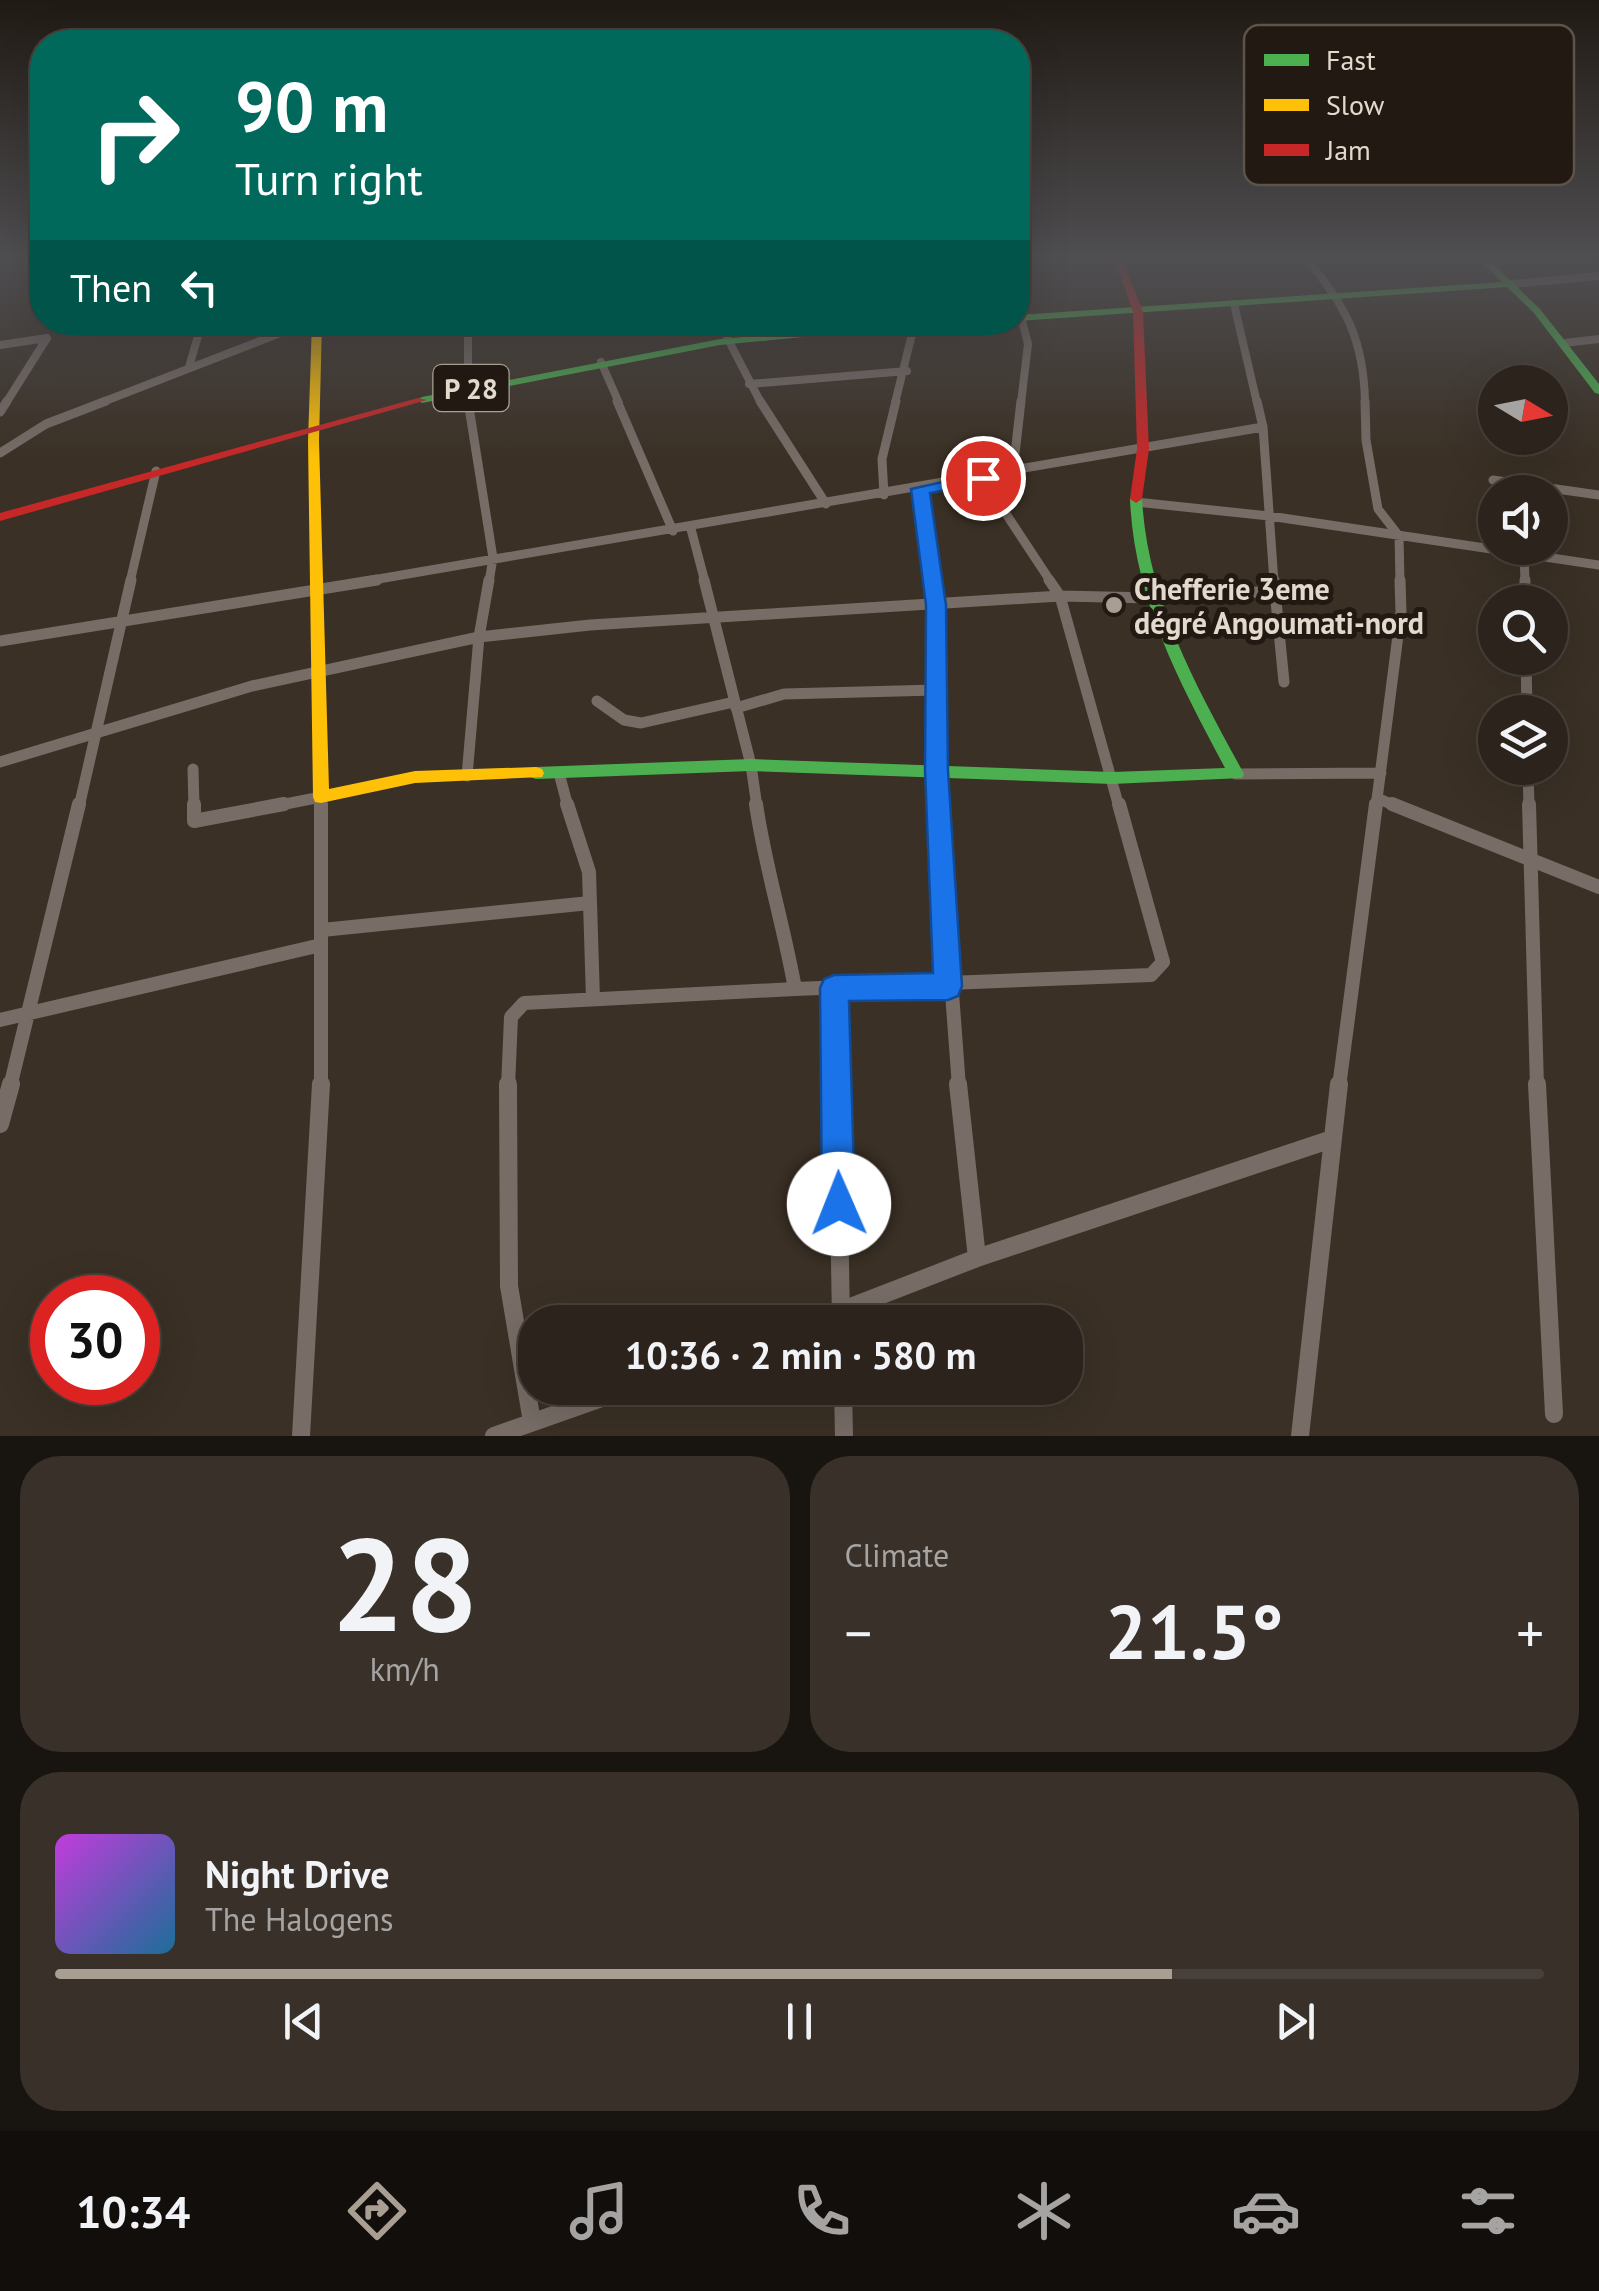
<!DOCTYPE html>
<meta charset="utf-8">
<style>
body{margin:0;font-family:"PT Sans",sans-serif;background:#383029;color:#f1f3f6;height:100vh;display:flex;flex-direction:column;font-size:38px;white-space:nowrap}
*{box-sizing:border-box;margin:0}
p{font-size:32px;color:#a6a4a3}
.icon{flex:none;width:55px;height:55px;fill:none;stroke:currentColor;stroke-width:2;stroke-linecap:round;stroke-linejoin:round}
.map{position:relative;height:1436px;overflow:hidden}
.details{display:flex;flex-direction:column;gap:20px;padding:20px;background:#18140f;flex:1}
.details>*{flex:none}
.top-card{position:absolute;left:30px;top:30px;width:1000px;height:305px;border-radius:40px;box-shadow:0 10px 40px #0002,0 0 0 2px #48413b;background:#00695c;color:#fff;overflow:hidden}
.needle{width:65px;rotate:100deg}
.fabs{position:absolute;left:1478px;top:365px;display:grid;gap:20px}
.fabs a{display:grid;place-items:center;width:90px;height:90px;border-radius:50%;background:#2c241c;box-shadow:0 10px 40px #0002,0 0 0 2px #48413b;font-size:50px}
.speed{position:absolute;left:30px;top:1275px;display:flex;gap:20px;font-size:50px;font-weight:700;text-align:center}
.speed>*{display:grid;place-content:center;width:130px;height:130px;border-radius:50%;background:#2c241c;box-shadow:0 10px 40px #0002,0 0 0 2px #48413b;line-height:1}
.speed .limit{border:15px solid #d22;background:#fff;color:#111}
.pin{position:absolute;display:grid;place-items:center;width:85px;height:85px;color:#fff;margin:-42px;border:5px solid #fff;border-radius:50%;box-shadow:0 2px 10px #0007}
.me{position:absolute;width:110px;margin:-55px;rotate:359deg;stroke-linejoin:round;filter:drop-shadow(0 0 8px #0008)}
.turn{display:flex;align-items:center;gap:35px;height:210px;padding:0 40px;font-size:45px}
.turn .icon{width:130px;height:130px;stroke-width:2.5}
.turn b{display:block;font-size:70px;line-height:85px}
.then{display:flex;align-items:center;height:95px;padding:0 40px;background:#0003;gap:20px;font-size:38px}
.big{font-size:75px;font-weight:700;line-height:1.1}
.details .widget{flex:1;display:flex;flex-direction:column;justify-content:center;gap:15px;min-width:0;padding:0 35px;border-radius:40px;background:#383029}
.details .dial{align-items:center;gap:0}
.dial b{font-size:130px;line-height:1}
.song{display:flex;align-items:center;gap:30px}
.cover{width:120px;height:120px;border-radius:15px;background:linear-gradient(135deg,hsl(290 70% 55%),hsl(200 70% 35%))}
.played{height:10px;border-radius:5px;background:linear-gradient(90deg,#a89e92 75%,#48413b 75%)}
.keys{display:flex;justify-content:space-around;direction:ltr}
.heat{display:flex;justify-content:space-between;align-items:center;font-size:55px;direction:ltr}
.details .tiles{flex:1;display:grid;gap:20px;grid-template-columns:1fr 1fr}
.widget:last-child{grid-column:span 2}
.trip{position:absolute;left:518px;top:1305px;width:565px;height:100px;border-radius:40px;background:#2c241c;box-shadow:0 10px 40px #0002,0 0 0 2px #48413b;font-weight:700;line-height:100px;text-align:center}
.menu{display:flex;height:160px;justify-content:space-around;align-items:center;background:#120e0b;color:#a6a4a3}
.menu .icon{width:70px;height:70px}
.menu .active{color:#a89e92}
.menu b{font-size:45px;color:#f1f3f6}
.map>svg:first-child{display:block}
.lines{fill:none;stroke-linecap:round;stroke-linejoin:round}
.street-far4{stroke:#776c66;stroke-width:8}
.street-far3{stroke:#776c66;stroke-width:9}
.street-far2{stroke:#776c66;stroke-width:11}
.street-far1{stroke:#776c66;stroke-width:14}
.street{stroke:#776c66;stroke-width:18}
.fast{fill:#4caf50;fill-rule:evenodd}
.slow{fill:#ffc107;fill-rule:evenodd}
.jam{fill:#c62828;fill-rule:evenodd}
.route{fill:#1a73e8;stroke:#114b97;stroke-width:2.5}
.poi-dot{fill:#a89e92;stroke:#221a12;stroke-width:4}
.labels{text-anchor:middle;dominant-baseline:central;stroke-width:10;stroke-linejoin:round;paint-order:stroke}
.shield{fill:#221a12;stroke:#a9a095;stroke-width:2.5}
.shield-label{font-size:28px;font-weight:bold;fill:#e3d9cd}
.poi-label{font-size:30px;font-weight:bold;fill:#e3d9cd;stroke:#221a12;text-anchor:start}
.key{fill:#221a12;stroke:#5c534a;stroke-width:2.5}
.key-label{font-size:28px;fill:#e3d9cd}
</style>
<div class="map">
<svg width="1599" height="1436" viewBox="0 0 1599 1436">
<rect width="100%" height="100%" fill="#3a3025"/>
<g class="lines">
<path class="street-far4" d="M 1306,258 C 1346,306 1364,340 1365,403
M 1512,284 L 1599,276
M 1234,304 L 1257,403
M 1018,305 L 1028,344 L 1021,403
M 468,322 L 468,403
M 719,322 L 761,403
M 764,322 L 764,337
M 1564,343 L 1599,339
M 0,345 L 47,338
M 601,362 L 619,403
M 189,367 L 202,322
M 749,384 L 907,371
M 6,403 L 47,338
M 100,403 L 309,322
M 895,403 L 915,322"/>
<path class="street-far3" d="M 468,401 L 493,558 L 489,582
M 617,401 L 673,531
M 760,401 L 826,504
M 1257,401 L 1263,427 L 1274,582
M 1365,401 L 1366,440 L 1378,509 L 1399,536 L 1400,582
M 0,412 L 7,401
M 0,453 L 46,424 L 106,401
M 1013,471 L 1021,401
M 983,479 L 1051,582
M 1493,480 L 1599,495
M 920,489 L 931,582
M 884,495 L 882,459 L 896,401
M 1136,502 L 1269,516 L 1599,565
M 691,529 L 705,582
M 1524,553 L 1525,582
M 130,582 L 156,471
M 361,582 L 1263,427"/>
<path class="street-far2" d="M 704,580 L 751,765 L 757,807
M 931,580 L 938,807
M 1049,580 L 1060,596 L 1119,807
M 1525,580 L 1525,602
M 1275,591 L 1284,682
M 0,641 L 377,580
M 1526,658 L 1527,712
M 597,701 L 624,720 L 641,723 L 734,702
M 736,708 L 784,694 L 936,690
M 0,762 L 252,686 L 479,637 L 590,625 L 1060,596 L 1153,598 L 1275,591 L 1274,580
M 1528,768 L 1529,807
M 193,769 L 194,807
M 559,773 L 568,807
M 1236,774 L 1381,773
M 467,776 L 479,637 L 489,580
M 1377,798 L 1398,807
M 79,807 L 131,580
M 270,807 L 321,797 L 321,807
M 1376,807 L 1401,612 L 1400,580"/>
<path class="street-far1" d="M 194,804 L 194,821 L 284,804
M 756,804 C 765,867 784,926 795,989 L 1151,975 L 1163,962 L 1119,804
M 938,804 L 959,1087
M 1392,804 L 1599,887
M 1529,804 L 1537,1087
M 590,903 L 593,999
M 322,930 L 590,903 L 589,872 L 567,804
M 835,988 L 837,1087
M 0,1020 L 321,945
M 10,1087 L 79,804
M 321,1087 L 321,804
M 508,1087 L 511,1017 L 524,1003 L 795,989
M 1339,1087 L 1376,804"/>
<path class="street" d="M 508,1084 L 509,1286 L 532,1422
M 837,1084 L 841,1322
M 958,1084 L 977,1258
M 1537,1084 L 1554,1414
M 0,1124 L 11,1084
M 812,1322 L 977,1258 L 1332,1139
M 843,1388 L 844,1436
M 301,1436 L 321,1084
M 494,1436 L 630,1388
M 1300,1436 L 1339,1084"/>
<path class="fast" d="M 1478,258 L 1487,258 L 1511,281 L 1515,282 L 1515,285 L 1540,309 L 1599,384 L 1599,394 L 1595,393 L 1534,313 L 1507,287 L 1018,321 L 1018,315 L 1502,282 Z
M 916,322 L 958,322 L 720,345 L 422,403 L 417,400 L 422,397 L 720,339 Z
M 1136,495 L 1142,499 C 1148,602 1196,685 1244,774 L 1242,778 L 1112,784 L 751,771 L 536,779 L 530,777 L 528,773 L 530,769 L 536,767 L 751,759 L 1112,772 L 1225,768 C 1179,681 1134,599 1130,499 Z"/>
<path class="slow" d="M 312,322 L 322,322 L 319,441 L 329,789 L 415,771 L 536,767 L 542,769 L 544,773 L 542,777 L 415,783 L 321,803 L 315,802 L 313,797 L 308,441 Z"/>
<path class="jam" d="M 1114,258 L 1122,258 L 1143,312 L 1149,449 L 1142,499 L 1136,503 L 1130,499 L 1137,449 L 1133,312 Z
M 418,398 L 427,400 L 0,521 L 0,513 Z"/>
</g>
<linearGradient id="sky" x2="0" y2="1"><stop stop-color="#201a14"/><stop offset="0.56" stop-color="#4f4e51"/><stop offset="1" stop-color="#4f4e51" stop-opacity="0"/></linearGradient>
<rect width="1599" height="460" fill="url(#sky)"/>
<path class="route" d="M 983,473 L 991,478 L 989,482 L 930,493 L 946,605 L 948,771 L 962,986 L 958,996 L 948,1000 L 849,1001 L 855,1204 L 851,1216 L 839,1221 L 827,1216 L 822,1204 L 820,988 L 824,979 L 834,975 L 933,973 L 925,771 L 926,605 L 911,489 Z"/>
<circle class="poi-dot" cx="1114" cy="605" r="10"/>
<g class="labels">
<rect class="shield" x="433.5" y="365" width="75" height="46" rx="8"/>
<g class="shield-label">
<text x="471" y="388">P 28</text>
</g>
<g class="poi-label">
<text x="1134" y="588">Chefferie 3eme<tspan x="1134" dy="34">dégré Angoumati-nord</tspan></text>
</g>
</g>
<rect x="1244" y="25" width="330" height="160" rx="15" class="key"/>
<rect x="1264" y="54" width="45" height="12" fill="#4caf50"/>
<rect x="1264" y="99" width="45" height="12" fill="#ffc107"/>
<rect x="1264" y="144" width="45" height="12" fill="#c62828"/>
<g class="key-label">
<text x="1326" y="70">Fast</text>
<text x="1326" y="115">Slow</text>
<text x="1326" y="160">Jam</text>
</g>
</svg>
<div class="fabs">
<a><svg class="needle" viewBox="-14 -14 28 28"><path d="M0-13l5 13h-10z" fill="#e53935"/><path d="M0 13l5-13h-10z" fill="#a6a4a3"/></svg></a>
<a><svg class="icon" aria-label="sound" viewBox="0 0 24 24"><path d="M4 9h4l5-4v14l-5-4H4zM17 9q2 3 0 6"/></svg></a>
<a><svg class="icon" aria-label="search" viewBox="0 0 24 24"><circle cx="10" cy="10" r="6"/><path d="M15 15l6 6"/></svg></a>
<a><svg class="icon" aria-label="layers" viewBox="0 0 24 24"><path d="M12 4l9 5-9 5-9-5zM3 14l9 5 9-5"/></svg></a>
</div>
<div class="speed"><div class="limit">30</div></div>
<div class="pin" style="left:983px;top:478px;background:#d93025"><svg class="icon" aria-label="arrive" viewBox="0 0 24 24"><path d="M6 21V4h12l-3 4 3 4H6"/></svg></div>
<svg class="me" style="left:839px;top:1204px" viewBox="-20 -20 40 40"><circle r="19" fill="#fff"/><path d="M0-13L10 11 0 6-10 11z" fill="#1a73e8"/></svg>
<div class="trip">10:36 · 2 min · 580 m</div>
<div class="top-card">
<div class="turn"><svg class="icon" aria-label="right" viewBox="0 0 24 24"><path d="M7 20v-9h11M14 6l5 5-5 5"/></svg><div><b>90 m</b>Turn right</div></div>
<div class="then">Then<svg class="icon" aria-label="left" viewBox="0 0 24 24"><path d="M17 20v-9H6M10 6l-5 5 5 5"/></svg></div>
</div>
</div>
<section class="details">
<div class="tiles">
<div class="widget dial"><b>28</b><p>km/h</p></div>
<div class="widget"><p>Climate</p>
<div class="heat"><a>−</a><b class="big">21.5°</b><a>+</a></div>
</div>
<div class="widget">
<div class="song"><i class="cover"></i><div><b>Night Drive</b><p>The Halogens</p></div></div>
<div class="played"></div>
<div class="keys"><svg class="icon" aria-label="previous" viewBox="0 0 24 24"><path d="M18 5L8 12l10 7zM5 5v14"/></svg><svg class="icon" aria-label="pause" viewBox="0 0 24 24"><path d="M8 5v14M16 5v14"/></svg><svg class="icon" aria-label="next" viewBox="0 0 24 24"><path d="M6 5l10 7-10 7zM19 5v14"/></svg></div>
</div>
</div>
</section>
<nav class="menu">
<b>10:34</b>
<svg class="icon active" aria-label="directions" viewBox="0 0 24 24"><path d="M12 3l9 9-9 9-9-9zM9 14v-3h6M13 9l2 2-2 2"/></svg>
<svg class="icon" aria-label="music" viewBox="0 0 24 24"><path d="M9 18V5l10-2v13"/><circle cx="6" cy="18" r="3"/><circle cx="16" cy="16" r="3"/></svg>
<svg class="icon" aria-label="phone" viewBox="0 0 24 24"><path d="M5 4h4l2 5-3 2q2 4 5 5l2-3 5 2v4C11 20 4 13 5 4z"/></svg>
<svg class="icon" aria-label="climate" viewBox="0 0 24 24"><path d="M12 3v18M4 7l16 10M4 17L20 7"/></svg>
<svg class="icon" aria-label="car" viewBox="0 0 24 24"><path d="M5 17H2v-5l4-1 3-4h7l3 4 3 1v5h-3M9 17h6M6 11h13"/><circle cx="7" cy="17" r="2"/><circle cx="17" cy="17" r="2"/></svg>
<svg class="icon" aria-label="filters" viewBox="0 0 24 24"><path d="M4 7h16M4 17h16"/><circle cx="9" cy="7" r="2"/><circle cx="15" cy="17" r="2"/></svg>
</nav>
